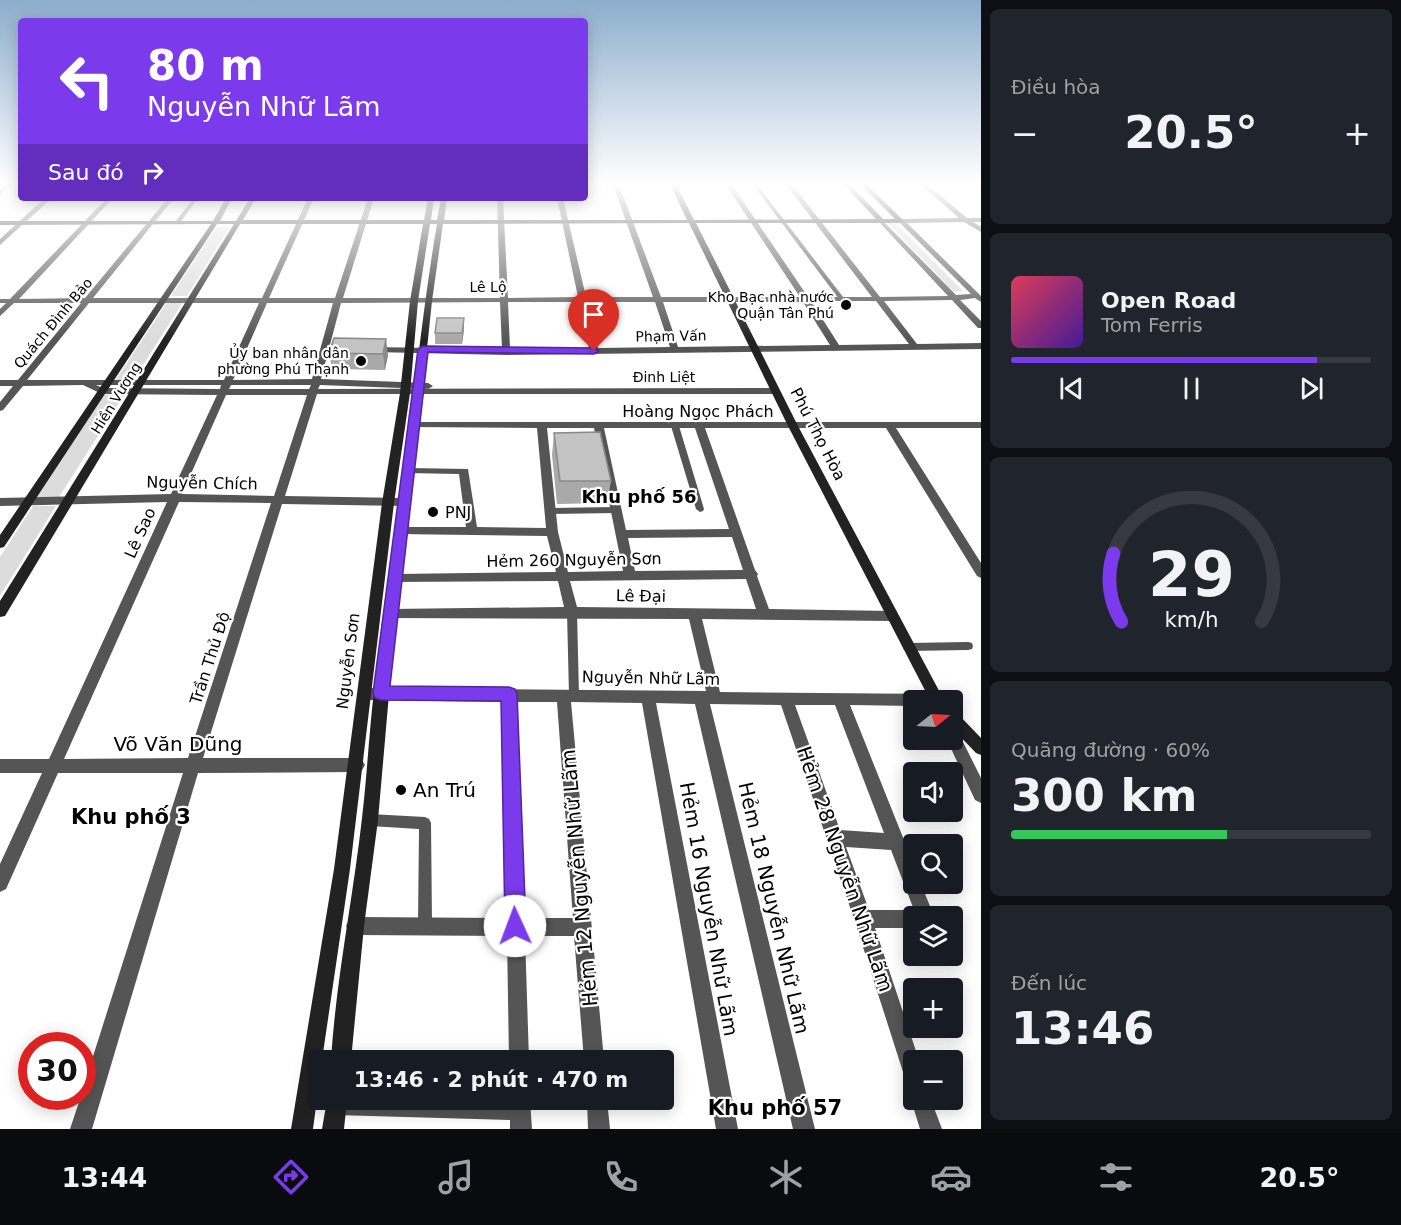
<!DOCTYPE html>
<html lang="vi">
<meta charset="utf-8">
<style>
body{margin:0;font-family:"DejaVu Sans",sans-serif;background:#20242c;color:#f1f3f6;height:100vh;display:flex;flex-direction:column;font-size:22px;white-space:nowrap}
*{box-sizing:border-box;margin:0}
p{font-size:20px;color:#9ea1a6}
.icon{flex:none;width:33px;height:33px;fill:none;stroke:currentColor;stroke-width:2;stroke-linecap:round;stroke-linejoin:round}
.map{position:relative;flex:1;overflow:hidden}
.side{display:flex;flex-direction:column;gap:9px;padding:9px;background:#0d0f14;width:420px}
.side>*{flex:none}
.banner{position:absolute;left:18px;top:18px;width:570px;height:183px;border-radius:6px;box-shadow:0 3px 15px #0003;background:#7c3aed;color:#fff;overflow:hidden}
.needle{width:39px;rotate:72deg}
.fabs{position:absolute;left:903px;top:690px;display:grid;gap:12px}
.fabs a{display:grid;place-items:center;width:60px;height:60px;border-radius:6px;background:#171b24;box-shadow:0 3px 15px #0003;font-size:30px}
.speed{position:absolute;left:18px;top:1032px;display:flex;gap:12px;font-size:30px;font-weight:700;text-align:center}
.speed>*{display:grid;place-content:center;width:78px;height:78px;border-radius:50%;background:#171b24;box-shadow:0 3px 15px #0003;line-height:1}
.speed .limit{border:9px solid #d22;background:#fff;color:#111}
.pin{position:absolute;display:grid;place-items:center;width:51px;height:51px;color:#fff;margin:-62px -26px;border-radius:50% 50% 50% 0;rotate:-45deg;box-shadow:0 0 6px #0007}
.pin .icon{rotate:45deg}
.me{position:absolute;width:66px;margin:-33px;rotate:358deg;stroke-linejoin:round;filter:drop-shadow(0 0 4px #0008)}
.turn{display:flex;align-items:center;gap:21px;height:126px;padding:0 30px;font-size:27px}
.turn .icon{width:78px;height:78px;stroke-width:2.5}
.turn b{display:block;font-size:42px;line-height:51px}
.then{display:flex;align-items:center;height:57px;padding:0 30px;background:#0003;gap:12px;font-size:22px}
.big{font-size:45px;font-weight:600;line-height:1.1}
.side .card{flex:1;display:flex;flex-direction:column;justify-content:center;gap:9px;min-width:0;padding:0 21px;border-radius:9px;background:#20242c}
.side .dial{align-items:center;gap:0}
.dial svg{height:156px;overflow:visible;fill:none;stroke:#363941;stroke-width:7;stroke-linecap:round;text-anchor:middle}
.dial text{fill:#f1f3f6;stroke:none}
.song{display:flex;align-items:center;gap:18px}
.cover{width:72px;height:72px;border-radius:9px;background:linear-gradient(135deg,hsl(350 70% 55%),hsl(260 70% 35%))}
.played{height:6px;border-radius:3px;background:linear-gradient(90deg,#7c3aed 85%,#363941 85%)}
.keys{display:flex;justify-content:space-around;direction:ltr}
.heat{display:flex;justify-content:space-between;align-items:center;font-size:33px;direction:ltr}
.charge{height:9px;border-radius:4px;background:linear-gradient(90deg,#34c759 60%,#363941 0)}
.trip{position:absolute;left:308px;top:1050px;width:366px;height:60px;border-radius:6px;background:#171b24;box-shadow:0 3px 15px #0003;font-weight:600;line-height:60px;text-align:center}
.tab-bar{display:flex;height:96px;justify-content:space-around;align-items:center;background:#090b0e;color:#9ea1a6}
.tab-bar .icon{width:42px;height:42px}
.tab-bar .current{color:#7c3aed}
.tab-bar b{font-size:27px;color:#f1f3f6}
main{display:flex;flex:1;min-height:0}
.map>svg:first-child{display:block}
.green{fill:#dcdcdc}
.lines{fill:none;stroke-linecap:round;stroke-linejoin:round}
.lane{fill:#555;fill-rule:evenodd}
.street{fill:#555;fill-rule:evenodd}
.secondary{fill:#222;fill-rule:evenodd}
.wall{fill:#a9a9a9}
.shaded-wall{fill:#898989}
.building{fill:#c4c4c4;stroke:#898989;stroke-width:1.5}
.route{fill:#7c3aed;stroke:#51269a;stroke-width:1.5}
.poi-dot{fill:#000;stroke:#fff;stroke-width:2}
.labels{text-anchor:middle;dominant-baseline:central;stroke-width:4.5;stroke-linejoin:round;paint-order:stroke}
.far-street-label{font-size:14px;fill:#000;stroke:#fff}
.far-poi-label{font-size:14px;fill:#000;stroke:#fff;text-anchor:end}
.street-label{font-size:16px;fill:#000;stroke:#fff}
.poi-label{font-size:16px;fill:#000;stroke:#fff;text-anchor:start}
.neighbourhood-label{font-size:18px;font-weight:bold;fill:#000;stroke:#fff}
.near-street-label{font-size:20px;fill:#000;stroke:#fff}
.near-poi-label{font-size:20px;fill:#000;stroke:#fff;text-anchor:start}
.near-neighbourhood-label{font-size:21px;font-weight:bold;fill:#000;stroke:#fff}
</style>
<main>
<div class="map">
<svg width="981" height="1129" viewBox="0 0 981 1129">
<rect width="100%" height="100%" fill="#fff"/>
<path class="green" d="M 888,223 L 895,223 L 963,291 L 954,292 Z
M 216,227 L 230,227 L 187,296 L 171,296 Z
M 167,302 L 183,302 L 133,381 L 115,381 Z
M 104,395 L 124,395 L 59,497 L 36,497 Z
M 33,506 L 56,506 L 0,596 L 0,557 Z"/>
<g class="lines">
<path class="lane" d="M 751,182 L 755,182 L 843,297 L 843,299 L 839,299 Z
M 194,198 L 198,198 L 179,224 L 175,224 L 175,222 Z
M 672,424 L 678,424 L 679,426 L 704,509 L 703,511 L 700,512 L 696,509 L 671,426 Z
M 616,507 L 620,510 L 616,513 L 550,514 L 546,511 L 550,508 Z
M 572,608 L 575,609 L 577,612 L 579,695 L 578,698 L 574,700 L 570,698 L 569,695 L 567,612 L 569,609 Z
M 968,642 L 972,643 L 973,646 L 972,649 L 968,650 L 908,651 L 904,650 L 903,647 L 904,644 L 908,643 Z
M 370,814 L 425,817 L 429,819 L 431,823 L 432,924 L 430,929 L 425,931 L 420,929 L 418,924 L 419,829 L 370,826 L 366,824 L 364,820 L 366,816 Z"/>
<path class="street" d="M 10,182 L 16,182 L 0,194 L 0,189 Z
M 612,182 L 618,182 L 661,297 L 800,297 L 724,182 L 730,182 L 808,297 L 872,297 L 784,182 L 790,182 L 880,297 L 948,296 L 879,222 L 878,221 L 881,219 L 956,295 L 971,294 L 898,221 L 901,219 L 959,218 L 918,182 L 924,182 L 967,218 L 981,218 L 981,222 L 973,222 L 981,227 L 981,232 L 964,222 L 907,223 L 981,296 L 981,302 L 975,298 L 960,300 L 981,321 L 981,328 L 978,328 L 952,300 L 884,301 L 917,344 L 981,343 L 981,349 L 506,355 L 373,352 L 370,351 L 370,347 L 502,349 L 500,302 L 341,303 L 321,379 L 428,383 L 433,386 L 428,389 L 320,385 L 318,389 L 775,388 L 780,391 L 775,394 L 317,394 L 285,496 L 404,498 L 410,502 L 404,506 L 282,504 L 203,758 L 357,758 L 362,760 L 365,765 L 362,770 L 357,772 L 198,773 L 92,1129 L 70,1129 L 81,1096 L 82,1096 L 82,1091 L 183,773 L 58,773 L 6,889 L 0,892 L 0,864 L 42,773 L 0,773 L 0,759 L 49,759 L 167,502 L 0,506 L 0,498 L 171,494 L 217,395 L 102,394 L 83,385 L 23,386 L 3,410 L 0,411 L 0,402 L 13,386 L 0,386 L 0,380 L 18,380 L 81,303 L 14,303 L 0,316 L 0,309 L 6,303 L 0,303 L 0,299 L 10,299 L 107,198 L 113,198 L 19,299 L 85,298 L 168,198 L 174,198 L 93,298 L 262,298 L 308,198 L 314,198 L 269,298 L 335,298 L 368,198 L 374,198 L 343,298 L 500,298 L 497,198 L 503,198 L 508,298 L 578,297 L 557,198 L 563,198 L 586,297 L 653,297 ZM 811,301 L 876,301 L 909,344 L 839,345 ZM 508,302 L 579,302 L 589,348 L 510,349 ZM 587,302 L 655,302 L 670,347 L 598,348 ZM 663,302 L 803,302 L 830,345 L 678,347 ZM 89,303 L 259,303 L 224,380 L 27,380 ZM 267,303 L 333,303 L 312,379 L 233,380 ZM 96,385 L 221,385 L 220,389 L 103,388 ZM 231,385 L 311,385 L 309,389 L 229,389 ZM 226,395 L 307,395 L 274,496 L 182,494 ZM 179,502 L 271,503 L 188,758 L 64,759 Z
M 45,198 L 52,198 L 0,245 L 0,239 Z
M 414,422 L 981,422 L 981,428 L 896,428 L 981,563 L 981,578 L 977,576 L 886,428 L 705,428 L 755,570 L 758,574 L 757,576 L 769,609 L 892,611 L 897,612 L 898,616 L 897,620 L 892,621 L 702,619 L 720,692 L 936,694 L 941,696 L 943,700 L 914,700 L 914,706 L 850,705 L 914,865 L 914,884 L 921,884 L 934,916 L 914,916 L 914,928 L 875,928 L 919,1060 L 914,1060 L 914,1085 L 907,1082 L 904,1075 L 854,919 L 781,705 L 710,704 L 815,1129 L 793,1129 L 695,704 L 656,703 L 738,1129 L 716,1129 L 642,703 L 571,702 L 604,1060 L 584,1060 L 574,936 L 525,936 L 529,1060 L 509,1060 L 507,936 L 355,935 L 349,932 L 346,926 L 349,920 L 355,917 L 506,918 L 502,702 L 365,700 L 360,698 L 358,694 L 360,690 L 365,688 L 706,691 L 689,619 L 385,618 L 384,614 L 385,610 L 390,609 L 564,607 L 558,581 L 392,582 L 390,579 L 392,576 L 396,574 L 556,572 L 547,536 L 396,534 L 394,531 L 396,528 L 400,527 L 466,527 L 459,474 L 405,473 L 404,471 L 409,468 L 468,469 L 477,527 L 546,528 L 537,428 L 411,427 L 409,425 ZM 547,428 L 594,428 L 623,571 L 568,572 L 558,532 ZM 604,428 L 695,428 L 729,529 L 626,530 ZM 732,537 L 743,570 L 635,571 L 628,538 ZM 746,579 L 756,609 L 577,607 L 570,581 ZM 516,702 L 557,702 L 573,918 L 524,918 ZM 795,705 L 835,705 L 884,833 L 840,830 ZM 846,847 L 891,850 L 914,910 L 869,910 Z
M 952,728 L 957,730 L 981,778 L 981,803 L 975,800 L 947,740 L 952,740 Z
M 914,1093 L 914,1100 L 931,1100 L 942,1129 L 920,1129 L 911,1100 Z
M 328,1100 L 530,1100 L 532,1129 L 510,1129 L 510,1120 L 336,1115 L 329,1112 L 326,1105 Z
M 587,1100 L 607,1100 L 610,1129 L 588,1129 Z"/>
<path class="secondary" d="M 669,182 L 675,182 L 694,220 L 876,219 L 841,182 L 847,182 L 883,219 L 895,219 L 858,182 L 864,182 L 904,221 L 901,223 L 696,223 L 798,426 L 944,700 L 930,700 L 788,426 L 689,223 L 443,224 L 432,301 L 414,471 L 406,531 L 402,579 L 396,614 L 378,820 L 364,926 L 351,1060 L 331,1060 C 336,979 353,899 362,818 C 367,776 369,733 374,691 C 383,618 393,545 404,471 C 415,389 423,306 437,224 L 430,224 L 418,301 L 410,393 L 394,503 L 350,869 L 322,1060 L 318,1060 L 318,1091 L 313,1129 L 291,1129 L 334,869 L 382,503 L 400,393 L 410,301 L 423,224 L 240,224 L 5,616 L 0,617 L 0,601 L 234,224 L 217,224 L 4,547 L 0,548 L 0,535 L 211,224 L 0,225 L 0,221 L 213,221 L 226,198 L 232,198 L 220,221 L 236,221 L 250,198 L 256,198 L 243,220 L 424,220 L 428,198 L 434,198 L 431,220 L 437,220 L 441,198 L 447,198 L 444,220 L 687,220 Z
M 975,182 L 981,182 L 981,186 Z
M 952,712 L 957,713 L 981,738 L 981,755 L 976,753 L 952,728 Z
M 327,1100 L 347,1100 L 344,1129 L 322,1129 Z"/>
</g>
<path class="wall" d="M 464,329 L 462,344 L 435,344 L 435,333 Z
M 334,338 L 388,355 L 385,370 L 332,369 L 329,353 Z
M 554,433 L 611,481 L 607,503 L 557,504 L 552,455 Z"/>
<path class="shaded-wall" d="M 464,318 L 464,329 L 462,344 L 462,333 Z
M 386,339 L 388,355 L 385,370 L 383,354 Z"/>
<path class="building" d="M 437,318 L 464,318 L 462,333 L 435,333 Z
M 334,338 L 386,339 L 383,354 L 329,353 Z
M 600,432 L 611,481 L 560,481 L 554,433 Z"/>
<linearGradient id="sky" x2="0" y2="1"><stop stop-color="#8cadcc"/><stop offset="0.54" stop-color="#fff"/><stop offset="1" stop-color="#fff" stop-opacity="0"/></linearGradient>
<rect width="981" height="340" fill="url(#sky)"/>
<path class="route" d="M 423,346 L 594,348 L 599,351 L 594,354 L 428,352 L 390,686 L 509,687 L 515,689 L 517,694 L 526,926 L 523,933 L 515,936 L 508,933 L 505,926 L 501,701 L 381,700 L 375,698 L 373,693 L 418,349 Z"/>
<g class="poi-dot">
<circle cx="846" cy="305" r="6"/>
<circle cx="361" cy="361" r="6"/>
<circle cx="433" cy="512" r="6"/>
<circle cx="401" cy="790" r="6"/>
</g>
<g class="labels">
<g class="far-street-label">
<text x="488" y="287">Lê Lộ</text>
<text transform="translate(53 323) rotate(-50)">Quách Đình Bảo</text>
<text transform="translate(671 336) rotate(-1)">Phạm Vấn</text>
<text x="664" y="377">Đinh Liệt</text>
<text transform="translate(116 398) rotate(-58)">Hiền Vương</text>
</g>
<g class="far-poi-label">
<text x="834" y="297">Kho Bạc nhà nước<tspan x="834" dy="16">Quận Tân Phú</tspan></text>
<text x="349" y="353">Ủy ban nhân dân<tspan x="349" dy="16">phường Phú Thạnh</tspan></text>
</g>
<g class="street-label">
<text x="698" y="411">Hoàng Ngọc Phách</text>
<text transform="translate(818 434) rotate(63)">Phú Thọ Hòa</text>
<text transform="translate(202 483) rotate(1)">Nguyễn Chích</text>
<text transform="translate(140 533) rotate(-66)">Lê Sao</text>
<text transform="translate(574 560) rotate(-1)">Hẻm 260 Nguyễn Sơn</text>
<text transform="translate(641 596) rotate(1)">Lê Đại</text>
<text transform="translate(210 658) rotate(-72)">Trần Thủ Độ</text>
<text transform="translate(348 661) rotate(-83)">Nguyễn Sơn</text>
<text transform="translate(651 678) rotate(1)">Nguyễn Nhữ Lãm</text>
</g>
<g class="poi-label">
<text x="445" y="512">PNJ</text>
</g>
<g class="neighbourhood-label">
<text x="639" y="496">Khu phố 56</text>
</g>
<g class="near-street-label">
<text x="178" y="744">Võ Văn Dũng</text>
<text transform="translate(845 869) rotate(71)">Hẻm 28 Nguyễn Nhữ Lãm</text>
<text transform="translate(579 878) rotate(-95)">Hẻm 12 Nguyễn Nhữ Lãm</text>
<text transform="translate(774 908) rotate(77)">Hẻm 18 Nguyễn Nhữ Lãm</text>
<text transform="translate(709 909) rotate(80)">Hẻm 16 Nguyễn Nhữ Lãm</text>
</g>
<g class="near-poi-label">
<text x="413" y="790">An Trú</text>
</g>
<g class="near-neighbourhood-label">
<text x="131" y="817">Khu phố 3</text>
<text x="775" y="1108">Khu phố 57</text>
</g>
</g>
</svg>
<div class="fabs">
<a><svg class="needle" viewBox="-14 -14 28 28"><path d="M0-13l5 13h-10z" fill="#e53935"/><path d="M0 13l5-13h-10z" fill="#9ea1a6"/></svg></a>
<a><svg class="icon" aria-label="sound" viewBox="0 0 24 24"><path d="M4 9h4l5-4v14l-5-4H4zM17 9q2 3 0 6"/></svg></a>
<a><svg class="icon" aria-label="search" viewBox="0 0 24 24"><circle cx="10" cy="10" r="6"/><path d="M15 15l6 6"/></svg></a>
<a><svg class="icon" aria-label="layers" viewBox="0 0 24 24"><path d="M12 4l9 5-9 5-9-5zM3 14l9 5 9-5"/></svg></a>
<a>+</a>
<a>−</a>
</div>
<div class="speed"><div class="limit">30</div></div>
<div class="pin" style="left:594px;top:351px;background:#d93025"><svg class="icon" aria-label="arrive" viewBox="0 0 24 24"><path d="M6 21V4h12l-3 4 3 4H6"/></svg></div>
<svg class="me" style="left:515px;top:926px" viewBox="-20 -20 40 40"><circle r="19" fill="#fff"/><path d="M0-13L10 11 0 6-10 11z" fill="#7c3aed"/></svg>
<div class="trip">13:46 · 2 phút · 470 m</div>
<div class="banner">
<div class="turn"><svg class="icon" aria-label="left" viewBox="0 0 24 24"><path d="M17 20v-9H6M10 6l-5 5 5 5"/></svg><div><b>80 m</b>Nguyễn Nhữ Lãm</div></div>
<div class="then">Sau đó<svg class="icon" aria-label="right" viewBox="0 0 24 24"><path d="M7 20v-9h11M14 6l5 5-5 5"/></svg></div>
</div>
</div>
<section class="side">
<div class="card"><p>Điều hòa</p>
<div class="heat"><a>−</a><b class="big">20.5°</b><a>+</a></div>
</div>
<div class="card">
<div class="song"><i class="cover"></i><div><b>Open Road</b><p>Tom Ferris</p></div></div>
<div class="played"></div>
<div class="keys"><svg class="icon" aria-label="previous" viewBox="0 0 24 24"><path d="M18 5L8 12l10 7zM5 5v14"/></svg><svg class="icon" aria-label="pause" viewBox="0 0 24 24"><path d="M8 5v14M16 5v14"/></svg><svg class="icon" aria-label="next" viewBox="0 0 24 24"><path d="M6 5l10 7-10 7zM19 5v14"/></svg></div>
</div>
<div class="card dial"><svg viewBox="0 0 100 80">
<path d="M14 69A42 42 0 1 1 86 69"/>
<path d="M14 69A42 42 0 0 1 10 34" stroke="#7c3aed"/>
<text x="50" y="56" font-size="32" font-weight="700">29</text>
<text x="50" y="72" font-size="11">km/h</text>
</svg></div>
<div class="card"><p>Quãng đường · 60%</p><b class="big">300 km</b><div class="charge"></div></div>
<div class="card"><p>Đến lúc</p><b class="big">13:46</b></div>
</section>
</main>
<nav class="tab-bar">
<b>13:44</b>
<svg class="icon current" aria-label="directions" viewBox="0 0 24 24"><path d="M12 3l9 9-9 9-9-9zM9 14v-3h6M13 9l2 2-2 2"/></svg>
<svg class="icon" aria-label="music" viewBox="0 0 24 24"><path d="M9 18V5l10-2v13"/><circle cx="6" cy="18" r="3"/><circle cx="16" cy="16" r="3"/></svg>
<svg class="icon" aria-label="phone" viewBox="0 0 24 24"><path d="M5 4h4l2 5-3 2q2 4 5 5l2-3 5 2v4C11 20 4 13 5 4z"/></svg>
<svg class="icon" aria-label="climate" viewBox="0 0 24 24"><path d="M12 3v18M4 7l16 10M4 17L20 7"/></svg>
<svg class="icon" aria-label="car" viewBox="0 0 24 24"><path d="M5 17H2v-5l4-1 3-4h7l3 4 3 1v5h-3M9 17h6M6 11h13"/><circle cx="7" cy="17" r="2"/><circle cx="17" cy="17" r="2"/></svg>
<svg class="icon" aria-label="filters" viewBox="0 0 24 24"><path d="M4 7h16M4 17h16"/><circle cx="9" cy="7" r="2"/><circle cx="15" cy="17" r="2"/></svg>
<b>20.5°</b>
</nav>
